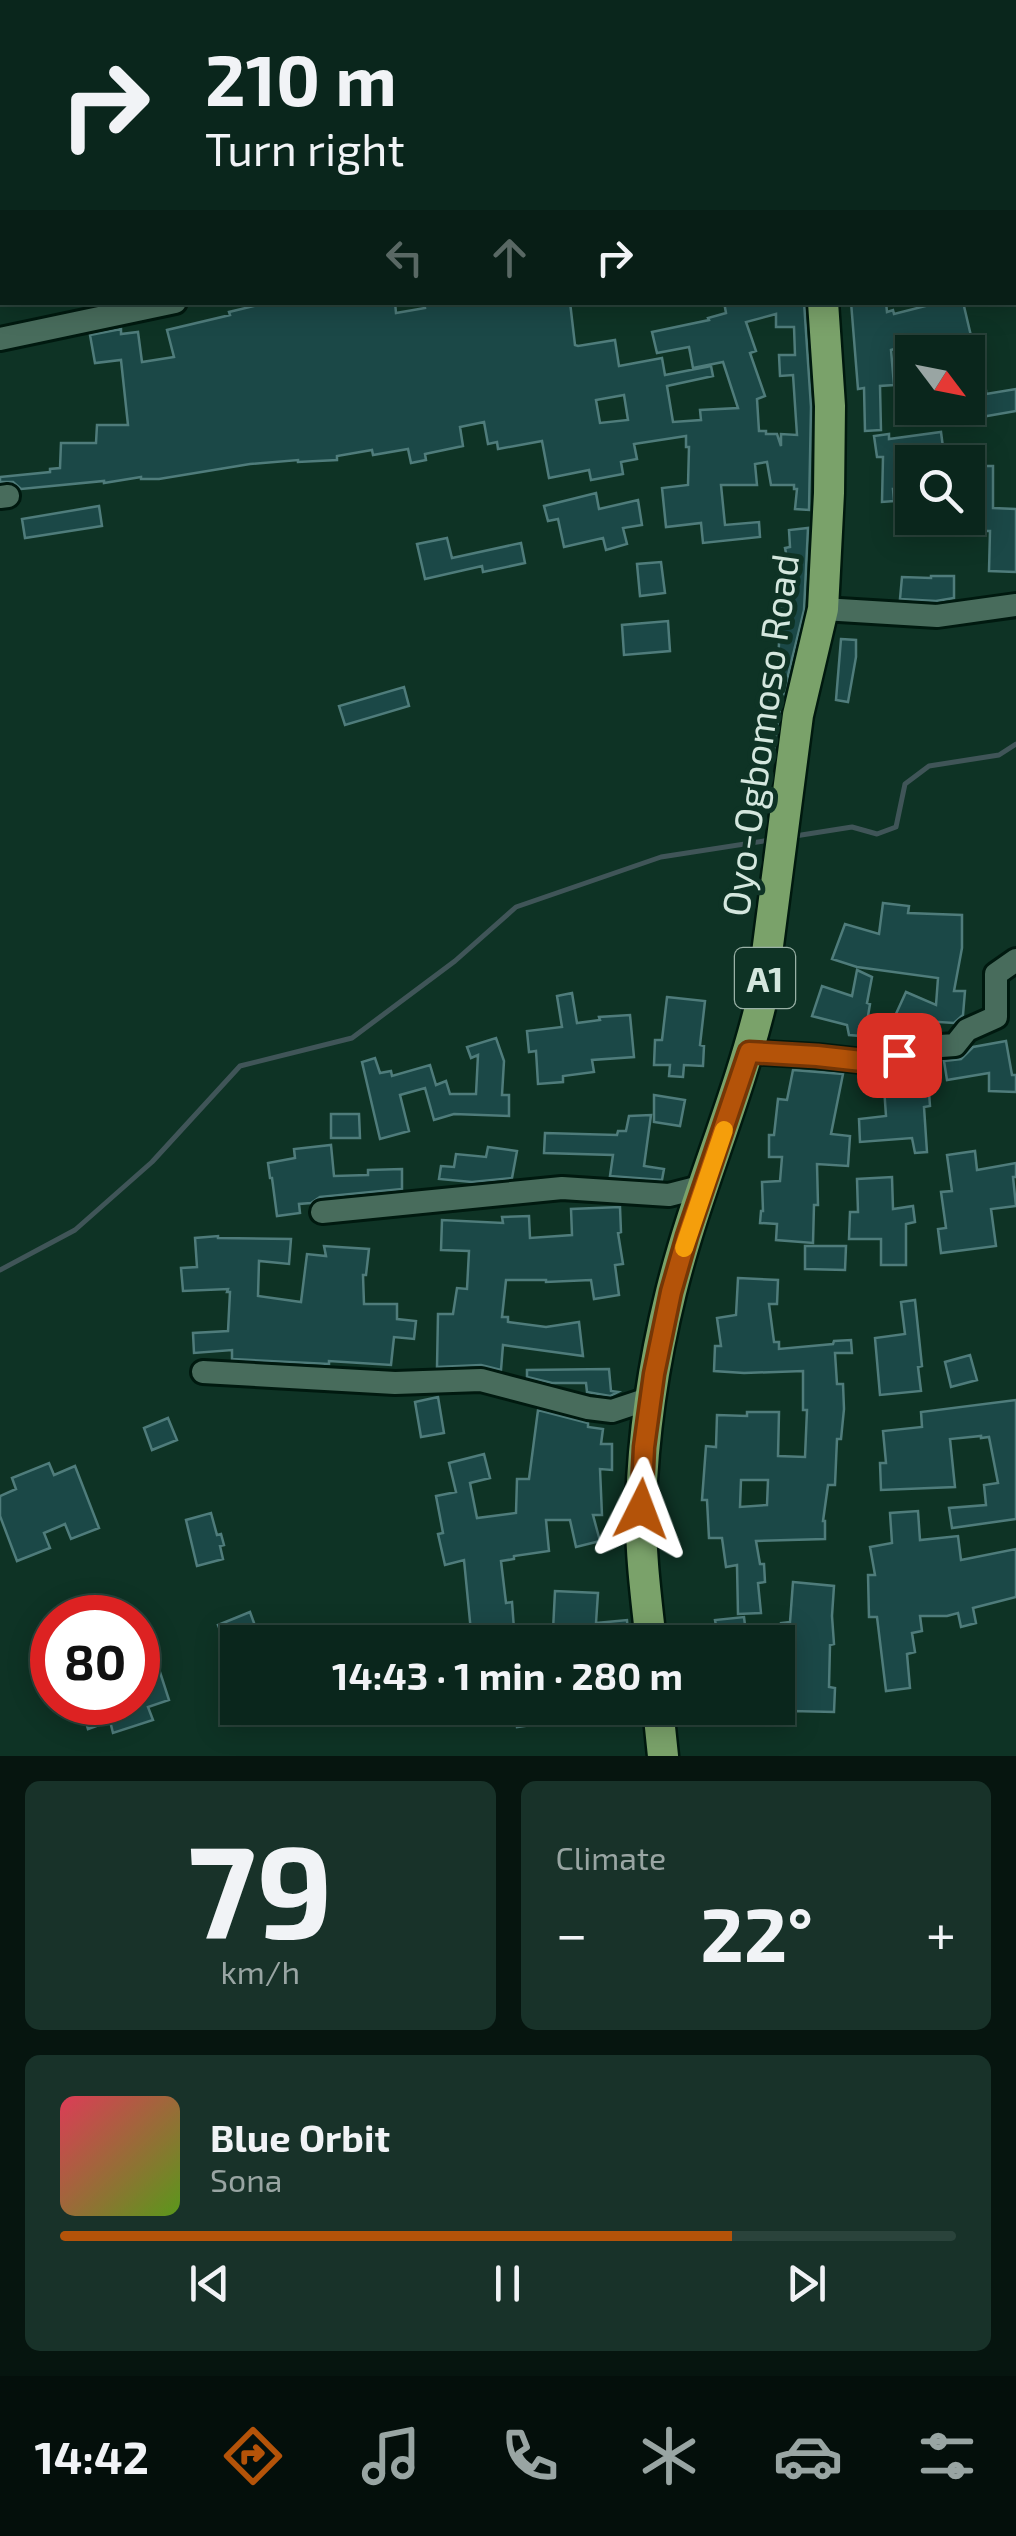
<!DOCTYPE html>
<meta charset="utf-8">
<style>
body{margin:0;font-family:"Exo 2",sans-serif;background:#183229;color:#f1f3f6;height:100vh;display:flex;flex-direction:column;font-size:38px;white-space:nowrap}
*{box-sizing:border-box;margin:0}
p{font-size:32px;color:#99a5a3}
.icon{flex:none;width:55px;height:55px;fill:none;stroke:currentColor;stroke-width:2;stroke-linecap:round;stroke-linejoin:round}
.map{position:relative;height:1756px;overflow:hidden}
.panel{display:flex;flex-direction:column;gap:25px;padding:25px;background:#06150f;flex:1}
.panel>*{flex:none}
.guide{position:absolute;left:0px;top:0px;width:1018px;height:305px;box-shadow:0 5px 25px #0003,0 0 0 2px #2a433b;background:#0a261c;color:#f1f3f6;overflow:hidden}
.needle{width:65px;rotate:122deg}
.controls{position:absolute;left:895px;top:335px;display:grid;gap:20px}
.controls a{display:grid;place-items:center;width:90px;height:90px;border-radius:0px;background:#0a261c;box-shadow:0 5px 25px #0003,0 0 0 2px #2a433b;font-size:50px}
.speed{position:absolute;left:30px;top:1595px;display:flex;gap:20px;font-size:50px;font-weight:700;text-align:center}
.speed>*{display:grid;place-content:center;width:130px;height:130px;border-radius:50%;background:#0a261c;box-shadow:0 5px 25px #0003,0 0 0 2px #2a433b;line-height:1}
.speed .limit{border:15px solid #d22;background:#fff;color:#111}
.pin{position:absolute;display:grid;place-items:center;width:85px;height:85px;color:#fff;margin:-42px;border-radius:20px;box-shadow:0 5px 15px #0006}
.me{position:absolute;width:110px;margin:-55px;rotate:3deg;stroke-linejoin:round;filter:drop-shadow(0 0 8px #0008)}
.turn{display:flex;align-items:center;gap:35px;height:210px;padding:0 40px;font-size:45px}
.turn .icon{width:130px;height:130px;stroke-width:2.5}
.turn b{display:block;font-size:70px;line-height:85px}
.lanes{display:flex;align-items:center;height:95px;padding:0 40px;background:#0003;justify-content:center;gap:50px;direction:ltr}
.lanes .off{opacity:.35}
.big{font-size:75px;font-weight:700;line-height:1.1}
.panel .widget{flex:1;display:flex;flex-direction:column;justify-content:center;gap:15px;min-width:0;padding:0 35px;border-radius:15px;background:#183229}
.panel .dial{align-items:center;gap:0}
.dial b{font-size:130px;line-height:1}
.song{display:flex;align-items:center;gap:30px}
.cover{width:120px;height:120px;border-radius:15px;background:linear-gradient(135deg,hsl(350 70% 55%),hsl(90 70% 35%))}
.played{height:10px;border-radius:5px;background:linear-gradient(90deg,#b45309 75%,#2a433b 75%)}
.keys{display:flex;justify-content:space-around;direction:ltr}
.heat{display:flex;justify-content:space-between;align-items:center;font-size:55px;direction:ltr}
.panel .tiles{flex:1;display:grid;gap:25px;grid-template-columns:1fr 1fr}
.widget:last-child{grid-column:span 2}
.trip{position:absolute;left:220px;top:1625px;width:575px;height:100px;border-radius:0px;background:#0a261c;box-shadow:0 5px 25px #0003,0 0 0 2px #2a433b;font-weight:700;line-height:100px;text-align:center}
.tabs{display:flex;height:160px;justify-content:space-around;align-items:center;background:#040f0b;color:#99a5a3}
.tabs .icon{width:70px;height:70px}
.tabs .on{color:#b45309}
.tabs b{font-size:45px;color:#f1f3f6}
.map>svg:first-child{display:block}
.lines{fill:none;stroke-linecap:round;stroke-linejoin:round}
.stream{stroke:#405558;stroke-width:5}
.building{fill:#1b4847;stroke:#4f7c7b;stroke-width:2.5;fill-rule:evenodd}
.minor-casing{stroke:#00190f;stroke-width:28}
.highway-casing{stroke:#00190f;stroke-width:35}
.minor{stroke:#486c5c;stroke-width:22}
.highway{stroke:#7aa26a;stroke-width:30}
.route-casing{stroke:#753606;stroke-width:25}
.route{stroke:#b45309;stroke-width:18}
.slow{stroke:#f59e0b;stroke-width:18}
.labels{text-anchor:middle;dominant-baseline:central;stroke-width:10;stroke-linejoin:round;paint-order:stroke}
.shield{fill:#0e3325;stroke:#99b1a6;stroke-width:2.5}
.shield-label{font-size:35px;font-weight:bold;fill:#d4e7de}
.street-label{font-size:38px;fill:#d4e7de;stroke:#0e3325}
</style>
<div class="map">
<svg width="1016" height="1756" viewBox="0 0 1016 1756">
<rect width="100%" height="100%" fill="#0e3325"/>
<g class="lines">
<path class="stream" d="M 795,836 L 852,827 L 877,834 L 896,827 L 905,784 L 929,766 L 999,755 L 1016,744
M 0,1270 L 75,1230 L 152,1162 L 240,1066 L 352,1038 L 455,961 L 516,907 L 661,857 L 770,840"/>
</g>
<path class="building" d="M 270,302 L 395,302 L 396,313 L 425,308 L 424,302 L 570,302 L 575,345 L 578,346 L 615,340 L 619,366 L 662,358 L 665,375 L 711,366 L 713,376 L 667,386 L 673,422 L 701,420 L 700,410 L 738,408 L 723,362 L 693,368 L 689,347 L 657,353 L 652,332 L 709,320 L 708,318 L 726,313 L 724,302 L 804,302 L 811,407 L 809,510 L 795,509 L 797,489 L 794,489 L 794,485 L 771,485 L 767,462 L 755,464 L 757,485 L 721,485 L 725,525 L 759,522 L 760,537 L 703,543 L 701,523 L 666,527 L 662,488 L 688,485 L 689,447 L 686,447 L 686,436 L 634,444 L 637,459 L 621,462 L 623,474 L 591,480 L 589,470 L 549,478 L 542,441 L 498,449 L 497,442 L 488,444 L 484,422 L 460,427 L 463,446 L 425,454 L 426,460 L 411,463 L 408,449 L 373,455 L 372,450 L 337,456 L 337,460 L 298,462 L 298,460 L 250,464 L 159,479 L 141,479 L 141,477 L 104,483 L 104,481 L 21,489 L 13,482 L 0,482 L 0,477 L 50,472 L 50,469 L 60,468 L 61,443 L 96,443 L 97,425 L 128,425 L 121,360 L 95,363 L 90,335 L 121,329 L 121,334 L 138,332 L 142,362 L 174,357 L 167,330 L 230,315 L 229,312 ZM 776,314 L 776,327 L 794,327 L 795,355 L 779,355 L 780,376 L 793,375 L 797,435 L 781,434 L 781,446 L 777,434 L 766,434 L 766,431 L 759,431 L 757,399 L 765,396 L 750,353 L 756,351 L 746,322 ZM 624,395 L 628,420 L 600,423 L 596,400 Z
M 851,302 L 886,302 L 887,312 L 893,310 L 894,314 L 941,302 L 963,302 L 984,391 L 986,391 L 986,394 L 1016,389 L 1016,411 L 947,423 L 943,408 L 968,408 L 968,352 L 917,352 L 915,343 L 891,350 L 894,385 L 880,386 L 881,430 L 865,431 L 864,388 L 858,389 Z
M 941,432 L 944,455 L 912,459 L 912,489 L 893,489 L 894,501 L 882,502 L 883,457 L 877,457 L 874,436 L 889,434 L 889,439 Z
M 968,466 L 993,466 L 993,508 L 1016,509 L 1016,572 L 989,571 L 990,531 L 981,531 L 982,521 L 968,522 Z
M 596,493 L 599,509 L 638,500 L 642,525 L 623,528 L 627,544 L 606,550 L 603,538 L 564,547 L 558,519 L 548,521 L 544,506 Z
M 99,506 L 102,526 L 25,538 L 22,519 Z
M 808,528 L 804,610 L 781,704 L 773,755 L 758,752 L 764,725 L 768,725 L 769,702 L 775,667 L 778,667 L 781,595 L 787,558 L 785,548 L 790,547 L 789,530 Z
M 447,538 L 452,558 L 521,543 L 525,563 L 483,572 L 482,566 L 425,579 L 417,544 Z
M 661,562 L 665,593 L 640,596 L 637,564 Z
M 931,576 L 954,576 L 954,598 L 936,601 L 900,599 L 902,577 L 931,578 Z
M 668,621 L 670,651 L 624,655 L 622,625 Z
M 841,639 L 856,640 L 856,657 L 848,702 L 836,700 Z
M 404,687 L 409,706 L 345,725 L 339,706 Z
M 883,903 L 909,906 L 908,913 L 962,915 L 962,948 L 954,991 L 965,991 L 963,1015 L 954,1023 L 924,1021 L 922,1027 L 895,1016 L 906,992 L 936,1005 L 938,978 L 857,967 L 832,959 L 845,924 L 879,934 Z
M 857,970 L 872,977 L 867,1003 L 870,1004 L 866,1028 L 860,1027 L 862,1036 L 849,1035 L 847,1025 L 812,1016 L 822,986 L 852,996 Z
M 572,993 L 577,1023 L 600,1020 L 599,1017 L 630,1015 L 634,1057 L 592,1060 L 594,1072 L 563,1076 L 563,1082 L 538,1084 L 536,1051 L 529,1052 L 527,1031 L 562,1027 L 557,996 Z
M 667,997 L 705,1001 L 700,1045 L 704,1046 L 703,1066 L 684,1065 L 683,1077 L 669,1076 L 670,1065 L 654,1065 L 655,1040 L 662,1040 Z
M 496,1038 L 504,1061 L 502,1095 L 509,1095 L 509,1116 L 454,1114 L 434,1120 L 425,1088 L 400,1095 L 409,1131 L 380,1139 L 362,1062 L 375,1058 L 380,1073 L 391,1071 L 392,1076 L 430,1065 L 436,1085 L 446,1081 L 450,1094 L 476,1094 L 478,1055 L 471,1058 L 467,1047 Z
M 1006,1041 L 1012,1075 L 1016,1075 L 1016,1092 L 989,1091 L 989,1073 L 947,1080 L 944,1061 L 961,1059 L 973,1047 Z
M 793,1070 L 843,1074 L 831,1134 L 850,1136 L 848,1166 L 817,1164 L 818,1205 L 814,1205 L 813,1243 L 776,1240 L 777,1224 L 760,1223 L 761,1211 L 763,1211 L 762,1182 L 780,1181 L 782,1157 L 769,1157 L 769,1135 L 774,1135 L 778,1099 L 787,1100 Z
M 915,1073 L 915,1079 L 928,1078 L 930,1106 L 924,1107 L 927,1152 L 915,1153 L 912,1138 L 860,1142 L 859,1119 L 886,1116 L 884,1087 L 889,1087 L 889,1080 L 898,1079 L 897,1075 Z
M 654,1095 L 685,1100 L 680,1126 L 654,1122 Z
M 331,1114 L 359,1114 L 360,1138 L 331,1138 Z
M 651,1115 L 644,1166 L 664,1169 L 662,1180 L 610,1176 L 613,1155 L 544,1153 L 545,1133 L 617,1135 L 618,1131 L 626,1131 L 629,1116 Z
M 331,1145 L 334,1176 L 368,1175 L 368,1170 L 402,1169 L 402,1189 L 320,1197 L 311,1203 L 299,1204 L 300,1213 L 277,1216 L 272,1178 L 270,1178 L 268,1163 L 295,1158 L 294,1149 Z
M 488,1147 L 517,1151 L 512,1178 L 472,1182 L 439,1179 L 441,1166 L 454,1167 L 456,1154 L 486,1157 Z
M 975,1151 L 977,1170 L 1016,1163 L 1016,1177 L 1013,1177 L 1016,1206 L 991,1209 L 996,1246 L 941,1253 L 938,1229 L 946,1228 L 941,1192 L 952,1191 L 947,1155 Z
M 892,1177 L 893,1209 L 913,1206 L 915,1222 L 906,1224 L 906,1265 L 881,1265 L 881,1239 L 849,1239 L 850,1212 L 858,1212 L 857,1179 Z
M 620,1207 L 621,1232 L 618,1233 L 623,1264 L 615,1265 L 619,1295 L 594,1299 L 591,1280 L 546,1282 L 546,1280 L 506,1280 L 502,1317 L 508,1317 L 508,1322 L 546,1327 L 579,1322 L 583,1356 L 503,1345 L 501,1370 L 481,1365 L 437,1367 L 438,1314 L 453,1314 L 457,1288 L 467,1289 L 469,1251 L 441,1250 L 442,1220 L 503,1223 L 502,1217 L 529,1216 L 530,1238 L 572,1235 L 571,1209 Z
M 218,1236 L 218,1238 L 291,1239 L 289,1264 L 259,1261 L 258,1296 L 301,1302 L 307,1254 L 326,1256 L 324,1246 L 369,1249 L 366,1275 L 363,1275 L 364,1304 L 397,1304 L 397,1319 L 416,1321 L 414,1339 L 394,1337 L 391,1365 L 329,1361 L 329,1364 L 232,1359 L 232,1350 L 194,1353 L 193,1333 L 228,1331 L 230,1292 L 227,1292 L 228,1289 L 183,1291 L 181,1268 L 197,1267 L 195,1238 Z
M 805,1246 L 846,1246 L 845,1270 L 805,1269 Z
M 738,1278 L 778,1280 L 777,1304 L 769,1304 L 774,1342 L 779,1342 L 779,1349 L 833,1344 L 834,1341 L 851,1340 L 852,1353 L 835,1353 L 837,1384 L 843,1384 L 844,1409 L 841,1439 L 837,1439 L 835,1485 L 828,1485 L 823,1521 L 825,1521 L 825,1539 L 756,1541 L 760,1564 L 764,1564 L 765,1582 L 758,1583 L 761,1613 L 738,1614 L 737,1565 L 726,1567 L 722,1538 L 709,1538 L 707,1500 L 702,1500 L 706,1446 L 716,1447 L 717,1415 L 747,1416 L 747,1412 L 779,1412 L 778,1456 L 805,1457 L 807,1410 L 803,1410 L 803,1371 L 744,1373 L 714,1371 L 715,1346 L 721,1346 L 717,1318 L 736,1315 ZM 741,1480 L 768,1480 L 767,1505 L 740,1507 Z
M 915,1300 L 922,1366 L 918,1367 L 921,1391 L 880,1395 L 875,1338 L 905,1334 L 901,1302 Z
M 970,1355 L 977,1380 L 951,1387 L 945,1362 Z
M 609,1369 L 611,1391 L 618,1392 L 610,1396 L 587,1392 L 586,1383 L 552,1383 L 527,1377 L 527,1370 Z
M 438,1397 L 444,1433 L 421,1437 L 415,1402 Z
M 1016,1400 L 1016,1519 L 952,1528 L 949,1508 L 986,1505 L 984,1485 L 998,1483 L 989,1437 L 981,1438 L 981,1436 L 950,1439 L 955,1487 L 881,1490 L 880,1463 L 886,1463 L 883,1431 L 922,1427 L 921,1412 Z
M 538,1410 L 588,1423 L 588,1427 L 603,1429 L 601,1444 L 612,1444 L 612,1470 L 600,1469 L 602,1515 L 593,1515 L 600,1541 L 576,1547 L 570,1520 L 546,1520 L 549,1551 L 514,1556 L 514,1559 L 501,1561 L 506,1603 L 512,1602 L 514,1629 L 522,1628 L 523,1633 L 553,1630 L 555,1591 L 598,1593 L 596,1623 L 627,1620 L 628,1633 L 584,1637 L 585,1642 L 472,1642 L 464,1560 L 445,1565 L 438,1534 L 443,1533 L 436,1496 L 456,1492 L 449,1463 L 484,1454 L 490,1478 L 470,1483 L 477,1518 L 516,1513 L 517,1479 L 529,1479 Z
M 168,1418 L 177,1440 L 152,1450 L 144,1428 Z
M 49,1463 L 54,1475 L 75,1466 L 99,1528 L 71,1539 L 65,1524 L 44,1533 L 50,1548 L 17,1561 L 0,1516 L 0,1496 L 16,1489 L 12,1478 Z
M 918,1511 L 920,1540 L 958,1536 L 961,1560 L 1016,1549 L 1016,1597 L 973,1608 L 976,1623 L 961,1627 L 958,1613 L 947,1616 L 920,1616 L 922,1631 L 912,1633 L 915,1652 L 907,1654 L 910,1688 L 886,1691 L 877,1617 L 869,1617 L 868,1575 L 875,1575 L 870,1547 L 892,1543 L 890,1513 Z
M 211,1513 L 217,1535 L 221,1534 L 224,1545 L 220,1546 L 223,1559 L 197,1566 L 186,1520 Z
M 793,1582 L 834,1586 L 832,1616 L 834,1644 L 830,1645 L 829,1687 L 835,1688 L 834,1712 L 792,1711 L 793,1713 L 734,1725 L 731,1708 L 792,1708 L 793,1681 L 782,1681 L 781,1623 L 790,1622 Z
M 250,1612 L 261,1642 L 238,1642 L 236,1673 L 218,1625 Z
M 744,1617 L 747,1641 L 719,1642 L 715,1620 Z
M 148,1635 L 169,1700 L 148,1707 L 153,1720 L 113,1733 L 110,1721 L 88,1729 L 83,1712 L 91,1710 L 88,1702 L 138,1702 L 138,1638 Z
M 572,1708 L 574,1719 L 517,1727 L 515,1714 Z"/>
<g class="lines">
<g class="minor-casing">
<path id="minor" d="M 619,2 L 628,0
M 0,123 L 2,123
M 0,212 L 2,212
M 0,339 L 175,302
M 0,497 L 8,496
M 823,609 L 937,616 L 1016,605
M 749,1052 L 817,1056 L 871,1062 L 927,1047 L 955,1045 L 967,1030 L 996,1017 L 996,974 L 1016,960
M 322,1212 L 562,1188 L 669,1195 L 704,1186
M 203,1372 L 395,1383 L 481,1380 L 588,1408 L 612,1411 L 651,1398"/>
</g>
<g class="highway-casing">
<path id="highway" d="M 738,0 L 739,2
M 651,1642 C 646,1597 640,1551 641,1505 C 643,1434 654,1361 671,1292 C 695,1195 736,1104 760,1007 L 798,715 L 823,609 L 829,493 L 830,406 L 823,302
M 658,1708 L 663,1756"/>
</g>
<use href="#minor" class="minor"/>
<use href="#highway" class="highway"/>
</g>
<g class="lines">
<g class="route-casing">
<path id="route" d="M 641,1509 L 644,1447 L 654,1374 L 671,1292 L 687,1236 L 749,1052 L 817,1056 L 871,1062 L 899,1055"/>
</g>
<use href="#route" class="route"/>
<path class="slow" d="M 684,1248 L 724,1130"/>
</g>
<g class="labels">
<rect class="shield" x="735" y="948" width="60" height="60" rx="8"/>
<g class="shield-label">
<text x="765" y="978">A1</text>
</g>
<g class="street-label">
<text transform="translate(759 735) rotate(-82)">Oyo-Ogbomoso Road</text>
</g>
</g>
</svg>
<div class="controls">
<a><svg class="needle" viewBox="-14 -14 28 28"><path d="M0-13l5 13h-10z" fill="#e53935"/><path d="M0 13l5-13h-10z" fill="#99a5a3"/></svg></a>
<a><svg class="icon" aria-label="search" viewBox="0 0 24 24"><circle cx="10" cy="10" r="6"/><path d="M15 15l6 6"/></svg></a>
</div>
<div class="speed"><div class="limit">80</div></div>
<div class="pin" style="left:899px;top:1055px;background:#d93025"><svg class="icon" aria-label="arrive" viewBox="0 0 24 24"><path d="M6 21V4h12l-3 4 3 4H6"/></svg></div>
<svg class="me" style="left:641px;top:1509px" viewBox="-20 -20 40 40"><path d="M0-17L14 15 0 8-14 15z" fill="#b45309" stroke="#fff" stroke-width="4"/></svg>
<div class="trip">14:43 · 1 min · 280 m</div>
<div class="guide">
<div class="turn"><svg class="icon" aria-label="right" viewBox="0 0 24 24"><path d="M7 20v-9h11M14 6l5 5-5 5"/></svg><div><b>210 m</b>Turn right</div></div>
<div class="lanes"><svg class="icon off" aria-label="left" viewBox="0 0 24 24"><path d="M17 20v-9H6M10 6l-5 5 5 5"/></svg><svg class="icon off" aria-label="ahead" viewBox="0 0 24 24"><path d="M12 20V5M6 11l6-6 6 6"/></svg><svg class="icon" aria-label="right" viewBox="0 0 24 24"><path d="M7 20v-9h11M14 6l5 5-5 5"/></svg></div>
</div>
</div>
<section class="panel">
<div class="tiles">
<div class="widget dial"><b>79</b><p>km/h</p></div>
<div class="widget"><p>Climate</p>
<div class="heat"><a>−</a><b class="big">22°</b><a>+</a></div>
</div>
<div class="widget">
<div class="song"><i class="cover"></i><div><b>Blue Orbit</b><p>Sona</p></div></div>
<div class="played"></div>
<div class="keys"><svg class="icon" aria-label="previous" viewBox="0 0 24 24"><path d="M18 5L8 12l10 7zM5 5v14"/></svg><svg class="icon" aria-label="pause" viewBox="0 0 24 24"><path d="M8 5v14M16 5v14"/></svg><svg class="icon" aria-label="next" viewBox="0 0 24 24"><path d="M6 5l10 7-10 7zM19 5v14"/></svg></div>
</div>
</div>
</section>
<nav class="tabs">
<b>14:42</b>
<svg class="icon on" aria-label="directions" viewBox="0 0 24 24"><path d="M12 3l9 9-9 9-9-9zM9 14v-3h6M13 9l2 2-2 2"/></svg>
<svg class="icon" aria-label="music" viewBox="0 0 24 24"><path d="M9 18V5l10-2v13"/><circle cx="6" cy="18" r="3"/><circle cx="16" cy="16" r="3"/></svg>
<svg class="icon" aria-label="phone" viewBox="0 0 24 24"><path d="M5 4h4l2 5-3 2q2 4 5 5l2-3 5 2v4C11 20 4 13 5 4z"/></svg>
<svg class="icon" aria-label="climate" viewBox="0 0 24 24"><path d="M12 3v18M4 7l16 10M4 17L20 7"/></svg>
<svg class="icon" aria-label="car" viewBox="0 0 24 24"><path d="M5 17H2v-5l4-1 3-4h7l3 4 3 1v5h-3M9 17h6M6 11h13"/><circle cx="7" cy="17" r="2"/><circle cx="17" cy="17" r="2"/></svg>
<svg class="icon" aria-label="filters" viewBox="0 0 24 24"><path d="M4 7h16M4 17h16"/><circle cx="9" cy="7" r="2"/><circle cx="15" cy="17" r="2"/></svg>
</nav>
